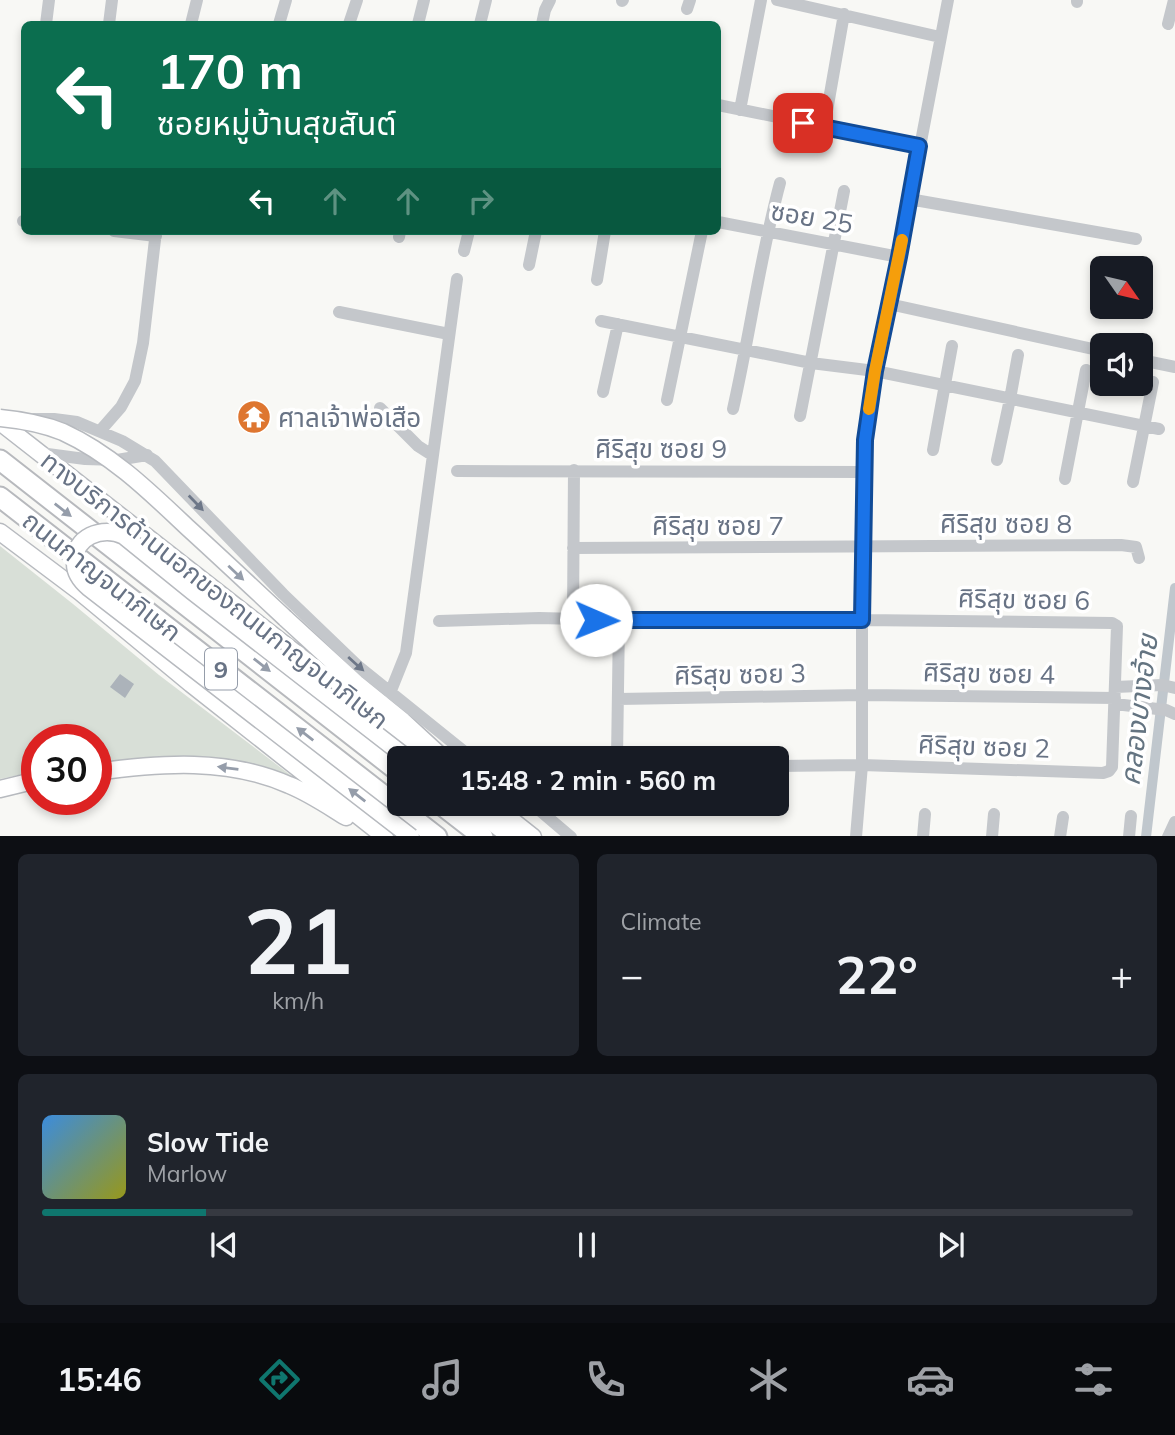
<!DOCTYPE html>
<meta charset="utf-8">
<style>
body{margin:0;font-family:Mulish,"Noto Sans Thai",sans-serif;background:#20242c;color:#f1f3f6;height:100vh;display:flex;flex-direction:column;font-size:26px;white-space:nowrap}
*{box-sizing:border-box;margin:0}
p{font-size:23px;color:#9ea1a6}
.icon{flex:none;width:38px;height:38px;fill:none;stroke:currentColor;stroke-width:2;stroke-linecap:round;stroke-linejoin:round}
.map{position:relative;height:836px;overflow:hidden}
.side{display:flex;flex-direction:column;gap:18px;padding:18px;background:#0d0f14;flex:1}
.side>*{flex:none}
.guide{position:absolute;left:21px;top:21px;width:700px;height:214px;border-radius:10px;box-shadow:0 4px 10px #0003;background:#0b6e4f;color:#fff;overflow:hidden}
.needle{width:46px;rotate:124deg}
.controls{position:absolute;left:1090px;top:256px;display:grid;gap:14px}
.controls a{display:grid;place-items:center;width:63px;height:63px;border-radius:10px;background:#171b24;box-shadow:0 4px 10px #0003;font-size:35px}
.speed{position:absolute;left:21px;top:724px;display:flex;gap:14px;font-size:35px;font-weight:700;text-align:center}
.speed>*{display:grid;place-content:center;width:91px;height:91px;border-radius:50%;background:#171b24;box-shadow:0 4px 10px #0003;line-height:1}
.speed .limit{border:10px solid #d22;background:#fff;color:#111}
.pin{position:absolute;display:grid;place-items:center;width:60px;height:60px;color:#fff;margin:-30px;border-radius:14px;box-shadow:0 4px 10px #0006}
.me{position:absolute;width:77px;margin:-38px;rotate:91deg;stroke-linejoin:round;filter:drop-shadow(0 0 5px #0008)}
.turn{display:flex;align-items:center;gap:24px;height:147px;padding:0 21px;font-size:32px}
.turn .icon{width:91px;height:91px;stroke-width:2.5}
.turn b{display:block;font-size:49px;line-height:60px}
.lanes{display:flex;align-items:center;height:66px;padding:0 21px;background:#0003;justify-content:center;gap:35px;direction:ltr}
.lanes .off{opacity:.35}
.big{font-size:52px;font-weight:700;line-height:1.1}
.side .card{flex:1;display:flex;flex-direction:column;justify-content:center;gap:10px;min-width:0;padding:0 24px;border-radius:10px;background:#20242c}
.side .dial{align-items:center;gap:0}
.dial b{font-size:91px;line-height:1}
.song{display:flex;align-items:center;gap:21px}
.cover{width:84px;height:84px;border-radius:10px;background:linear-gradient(135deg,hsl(210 70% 55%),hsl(60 70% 35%))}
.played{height:7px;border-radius:4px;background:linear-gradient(90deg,#0f766e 15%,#363941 15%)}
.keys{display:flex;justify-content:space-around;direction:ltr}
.heat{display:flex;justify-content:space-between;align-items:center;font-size:38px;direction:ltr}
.side .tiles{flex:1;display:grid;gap:18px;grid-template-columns:1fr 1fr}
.card:last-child{grid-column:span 2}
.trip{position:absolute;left:387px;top:746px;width:402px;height:70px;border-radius:10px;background:#171b24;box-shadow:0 4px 10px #0003;font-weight:700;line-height:70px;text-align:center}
.menu{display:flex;height:112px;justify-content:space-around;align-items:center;background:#090b0e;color:#9ea1a6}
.menu .icon{width:49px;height:49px}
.menu .selected{color:#0f766e}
.menu b{font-size:32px;color:#f1f3f6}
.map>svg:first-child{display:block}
.green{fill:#d8dfd7}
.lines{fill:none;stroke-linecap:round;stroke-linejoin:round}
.canal{stroke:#c0c7cd;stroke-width:10}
.building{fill:#acb3ba}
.major-casing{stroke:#b7babf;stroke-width:19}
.highway-casing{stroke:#b7b9bd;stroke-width:23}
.minor{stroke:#c4c7cb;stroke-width:12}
.major{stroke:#fff;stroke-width:16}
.highway{stroke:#fff;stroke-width:19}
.major-bridge-casing{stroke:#b7babf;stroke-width:19;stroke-linecap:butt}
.major-bridge{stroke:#fff;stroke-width:16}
.oneway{fill:#6d7788}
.oneway2{fill:#959daa}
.route-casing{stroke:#114b97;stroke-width:18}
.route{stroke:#1a73e8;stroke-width:12}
.slow{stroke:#f59e0b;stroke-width:12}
.labels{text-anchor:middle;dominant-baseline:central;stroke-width:7;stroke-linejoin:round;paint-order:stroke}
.shield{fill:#fff;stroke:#959daa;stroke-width:2}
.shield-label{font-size:24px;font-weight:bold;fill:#687385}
.street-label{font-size:26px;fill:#687385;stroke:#fff}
.poi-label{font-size:26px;fill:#687385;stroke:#fff;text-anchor:start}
.water-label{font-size:28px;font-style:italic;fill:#647481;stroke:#fff}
</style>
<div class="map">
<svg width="1175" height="837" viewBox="0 0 1175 837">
<rect width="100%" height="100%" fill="#f8f8f5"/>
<path class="green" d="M 0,546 L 73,604 L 159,675 L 293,777 C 277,772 261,766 245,763 C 196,752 145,756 96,763 L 96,740 L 37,740 L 37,771 L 0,779 Z"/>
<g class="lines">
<path class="canal" d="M 1146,837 L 1175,588"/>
</g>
<path class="building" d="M 120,674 L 134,684 L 125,698 L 110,687 Z"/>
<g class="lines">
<g class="major-casing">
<path id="major" d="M 0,422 L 430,758
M 0,532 L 80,592 L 191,684 L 385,837
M 285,618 L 356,683 L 403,721 L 443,758
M 96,772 C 161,763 228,758 289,785 C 309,793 328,806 346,817
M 0,789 L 37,780
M 466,803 L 511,837
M 490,803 L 533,837"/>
</g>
<g class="highway-casing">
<path id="highway" d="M 0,460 L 399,772
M 0,497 L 437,837
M 439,803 L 483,837"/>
</g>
<path class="minor" d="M 777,0 L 940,37
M 622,1 L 623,0
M 1077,2 L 1077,0
M 687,9 L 690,0
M 46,24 L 49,0
M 109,24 L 112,0
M 191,24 L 197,0
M 279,24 L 286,0
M 349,24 L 357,0
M 418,24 L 424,0
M 480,24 L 486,0
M 542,24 L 545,10 L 550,0
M 1168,24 L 1174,0
M 718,105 L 919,146
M 740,110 L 761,0
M 824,128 L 844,14
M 909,199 L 1136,239
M 23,221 L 24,221
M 718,222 L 899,257
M 114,231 L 156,236
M 399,237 L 400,231
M 464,251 L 469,231
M 529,265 L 536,231
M 597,280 L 605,231
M 889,304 L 1102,351
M 339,312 L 449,334
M 601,321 L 811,363 L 875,371 L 1159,429
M 1141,360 L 1175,367
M 603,392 L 618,324
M 667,400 L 702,231
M 380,408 L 418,446 L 432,455
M 733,409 C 750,334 760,257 780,183
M 800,416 L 844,191
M 34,419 L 54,419 L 77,422 L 122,441 L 155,461 L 283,594 L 359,667 L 472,758
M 100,431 L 121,407 L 135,381 L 143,343 L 156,231
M 933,450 L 952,346
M 40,453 L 85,459 L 117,460 L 147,455
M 997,460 L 1010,399 L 1018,355
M 457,471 L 864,472
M 1065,479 L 1086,370
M 1133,482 L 1153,382
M 573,548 L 1121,545 L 1136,547 L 1139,558
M 573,619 L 574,470
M 439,621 L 539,618 L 619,620 L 862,620 L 1112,623 L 1117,626 L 1112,767 L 1109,771 L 1103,773 L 862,765 L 777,766
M 1115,687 L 1162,685 L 1175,688
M 390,693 L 406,653 L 457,279
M 618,699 L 863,695 L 1115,698
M 1115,704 L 1166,710 L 1175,714
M 617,758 L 619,620
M 531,803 L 571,837
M 856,837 L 862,765 L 862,620 L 865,440 L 875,371 L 899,257 L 948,0
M 923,837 L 925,814
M 992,837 L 994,814
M 1060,837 L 1063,817
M 1129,837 L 1131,816
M 1168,837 L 1175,822"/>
<use href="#major" class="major"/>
<use href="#highway" class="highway"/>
<g class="major-bridge-casing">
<path id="major-bridge" d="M 0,418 C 21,420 43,424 63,432 C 111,454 149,491 187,527 C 220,557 253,588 285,618
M 407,758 L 193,592 L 124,536 C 103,525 72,537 75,564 C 75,574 82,582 89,588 L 411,837"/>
</g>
<use href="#major-bridge" class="major-bridge"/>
</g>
<defs><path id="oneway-solid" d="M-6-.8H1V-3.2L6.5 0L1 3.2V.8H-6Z" transform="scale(1.75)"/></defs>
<g class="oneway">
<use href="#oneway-solid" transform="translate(196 503) rotate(46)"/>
<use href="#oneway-solid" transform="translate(356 664) rotate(42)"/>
</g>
<g class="oneway2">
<use href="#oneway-solid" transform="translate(63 510) rotate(38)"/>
<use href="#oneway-solid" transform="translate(236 573) rotate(43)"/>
<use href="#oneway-solid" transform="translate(262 665) rotate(38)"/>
<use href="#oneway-solid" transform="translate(305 734) rotate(-142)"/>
<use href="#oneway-solid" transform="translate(228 768) rotate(-173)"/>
<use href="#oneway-solid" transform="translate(357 795) rotate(-142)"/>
</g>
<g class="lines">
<g class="route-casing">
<path id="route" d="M 596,620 L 862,620 L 865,440 L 875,371 L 899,257 L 919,146 L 803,123"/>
</g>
<use href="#route" class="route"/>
<path class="slow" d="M 869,409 L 875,371 L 902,240"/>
</g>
<defs>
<g id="temple-disc" transform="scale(1.75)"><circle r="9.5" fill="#de7630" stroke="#fff"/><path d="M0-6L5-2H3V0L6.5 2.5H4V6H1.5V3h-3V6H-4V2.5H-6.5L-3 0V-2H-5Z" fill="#fff"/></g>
</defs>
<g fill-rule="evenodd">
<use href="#temple-disc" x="254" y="417"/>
</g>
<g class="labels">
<rect class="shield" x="205" y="648.5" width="32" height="41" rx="5"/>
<g class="shield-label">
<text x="221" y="669">9</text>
</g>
<g class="street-label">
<text transform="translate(812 217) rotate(10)">ซอย 25</text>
<text x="661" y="448">ศิริสุข ซอย 9</text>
<text x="1006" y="523">ศิริสุข ซอย 8</text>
<text x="718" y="525">ศิริสุข ซอย 7</text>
<text transform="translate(102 576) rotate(38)">ถนนกาญจนาภิเษก</text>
<text transform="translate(215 590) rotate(38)">ทางบริการด้านนอกของถนนกาญจนาภิเษก</text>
<text transform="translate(1024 599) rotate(1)">ศิริสุข ซอย 6</text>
<text transform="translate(989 673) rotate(1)">ศิริสุข ซอย 4</text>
<text transform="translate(740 674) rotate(-1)">ศิริสุข ซอย 3</text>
<text transform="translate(984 746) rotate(2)">ศิริสุข ซอย 2</text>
</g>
<g class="poi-label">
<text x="278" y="417">ศาลเจ้าพ่อเสือ</text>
</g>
<g class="water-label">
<text transform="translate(1138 710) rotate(-83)">คลองบางอ้าย</text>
</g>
</g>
</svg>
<div class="controls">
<a><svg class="needle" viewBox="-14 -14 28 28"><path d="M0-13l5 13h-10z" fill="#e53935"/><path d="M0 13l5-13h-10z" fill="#9ea1a6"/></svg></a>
<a><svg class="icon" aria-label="sound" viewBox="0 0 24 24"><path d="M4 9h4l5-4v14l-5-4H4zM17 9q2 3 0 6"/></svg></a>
</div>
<div class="speed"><div class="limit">30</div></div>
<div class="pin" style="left:803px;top:123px;background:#d93025"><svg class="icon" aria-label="arrive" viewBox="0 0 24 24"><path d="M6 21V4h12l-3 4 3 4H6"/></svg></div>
<svg class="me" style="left:596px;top:620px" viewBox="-20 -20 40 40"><circle r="19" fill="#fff"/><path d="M0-13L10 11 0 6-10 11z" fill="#1a73e8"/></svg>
<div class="trip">15:48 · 2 min · 560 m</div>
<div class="guide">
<div class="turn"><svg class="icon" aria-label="left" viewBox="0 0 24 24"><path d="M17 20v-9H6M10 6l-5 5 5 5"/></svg><div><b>170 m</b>ซอยหมู่บ้านสุขสันต์</div></div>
<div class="lanes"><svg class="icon" aria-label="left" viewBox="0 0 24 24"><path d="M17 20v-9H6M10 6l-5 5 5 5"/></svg><svg class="icon off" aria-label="ahead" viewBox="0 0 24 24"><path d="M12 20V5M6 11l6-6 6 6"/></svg><svg class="icon off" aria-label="ahead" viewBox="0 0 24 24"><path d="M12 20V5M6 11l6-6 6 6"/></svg><svg class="icon off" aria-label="right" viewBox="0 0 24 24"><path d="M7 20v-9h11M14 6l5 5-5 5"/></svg></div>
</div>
</div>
<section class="side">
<div class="tiles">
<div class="card dial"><b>21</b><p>km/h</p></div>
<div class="card"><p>Climate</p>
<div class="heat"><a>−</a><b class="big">22°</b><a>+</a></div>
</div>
<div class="card">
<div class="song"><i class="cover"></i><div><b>Slow Tide</b><p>Marlow</p></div></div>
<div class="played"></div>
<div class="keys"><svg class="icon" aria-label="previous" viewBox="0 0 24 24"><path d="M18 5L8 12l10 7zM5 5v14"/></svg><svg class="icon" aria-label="pause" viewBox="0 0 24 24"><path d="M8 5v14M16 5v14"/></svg><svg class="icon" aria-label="next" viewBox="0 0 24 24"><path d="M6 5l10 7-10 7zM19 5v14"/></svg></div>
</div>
</div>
</section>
<nav class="menu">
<b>15:46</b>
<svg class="icon selected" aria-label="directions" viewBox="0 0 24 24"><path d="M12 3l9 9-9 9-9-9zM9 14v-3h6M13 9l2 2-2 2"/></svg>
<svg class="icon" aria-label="music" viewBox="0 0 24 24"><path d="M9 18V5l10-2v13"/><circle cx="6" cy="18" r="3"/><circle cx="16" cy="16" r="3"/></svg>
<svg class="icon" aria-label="phone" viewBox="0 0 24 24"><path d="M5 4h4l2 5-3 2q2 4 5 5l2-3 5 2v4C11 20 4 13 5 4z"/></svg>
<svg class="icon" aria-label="climate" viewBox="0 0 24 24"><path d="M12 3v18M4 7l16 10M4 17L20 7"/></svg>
<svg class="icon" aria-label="car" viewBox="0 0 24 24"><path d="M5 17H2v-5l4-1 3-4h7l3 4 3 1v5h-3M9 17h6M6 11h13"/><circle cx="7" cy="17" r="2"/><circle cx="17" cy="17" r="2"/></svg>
<svg class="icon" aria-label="filters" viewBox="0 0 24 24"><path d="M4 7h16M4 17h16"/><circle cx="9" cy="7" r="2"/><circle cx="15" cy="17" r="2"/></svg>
</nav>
